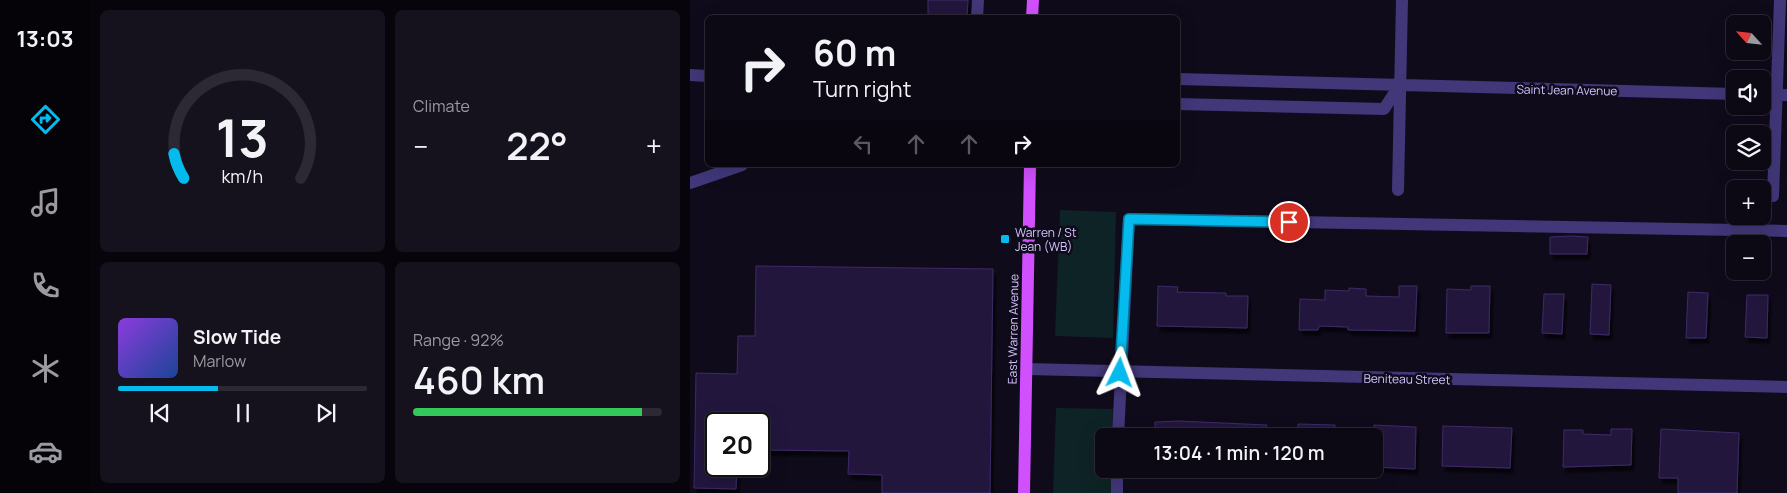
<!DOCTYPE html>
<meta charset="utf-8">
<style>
body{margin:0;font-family:Manrope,sans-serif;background:#15111d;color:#f1f3f6;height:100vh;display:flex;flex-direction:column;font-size:19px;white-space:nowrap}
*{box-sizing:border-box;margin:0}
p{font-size:16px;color:#9a9aa0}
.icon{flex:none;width:28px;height:28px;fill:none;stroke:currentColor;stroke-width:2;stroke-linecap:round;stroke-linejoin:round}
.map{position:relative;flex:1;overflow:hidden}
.side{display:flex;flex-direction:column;gap:10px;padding:10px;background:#07040b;width:600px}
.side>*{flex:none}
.top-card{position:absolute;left:15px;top:15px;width:475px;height:152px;border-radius:8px;box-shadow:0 5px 20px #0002,0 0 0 1px #2c2934;background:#0c0814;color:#f1f3f6;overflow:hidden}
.needle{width:32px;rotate:297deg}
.fabs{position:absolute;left:1036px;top:15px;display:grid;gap:10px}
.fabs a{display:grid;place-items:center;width:45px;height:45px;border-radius:8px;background:#0c0814;box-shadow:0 5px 20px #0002,0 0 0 1px #2c2934;font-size:25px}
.speed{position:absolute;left:15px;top:412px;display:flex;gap:10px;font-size:25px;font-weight:700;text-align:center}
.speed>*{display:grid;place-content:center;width:65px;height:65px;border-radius:50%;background:#0c0814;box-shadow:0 5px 20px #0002,0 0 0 1px #2c2934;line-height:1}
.speed .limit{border:2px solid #111;border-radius:8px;background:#fff;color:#111}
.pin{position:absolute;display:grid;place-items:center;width:42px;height:42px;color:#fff;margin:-21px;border:2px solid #fff;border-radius:50%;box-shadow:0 1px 5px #0007}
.me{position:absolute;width:55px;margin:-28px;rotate:3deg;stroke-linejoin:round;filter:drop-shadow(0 0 4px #0008)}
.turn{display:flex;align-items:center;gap:18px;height:105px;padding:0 25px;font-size:22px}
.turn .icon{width:65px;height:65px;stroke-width:2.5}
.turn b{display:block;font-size:35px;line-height:42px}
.lanes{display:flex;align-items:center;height:48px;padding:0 25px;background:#0003;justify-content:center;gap:25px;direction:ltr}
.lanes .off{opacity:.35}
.big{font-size:38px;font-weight:600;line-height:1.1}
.side .card{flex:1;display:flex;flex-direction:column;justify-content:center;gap:8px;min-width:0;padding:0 18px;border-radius:8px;background:#15111d}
.side .dial{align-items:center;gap:0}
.dial svg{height:130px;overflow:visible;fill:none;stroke:#2c2934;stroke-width:7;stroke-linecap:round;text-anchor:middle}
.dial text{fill:#f1f3f6;stroke:none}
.song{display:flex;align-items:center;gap:15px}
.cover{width:60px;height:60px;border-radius:8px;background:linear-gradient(135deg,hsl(270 70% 55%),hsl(220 70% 35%))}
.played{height:5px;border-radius:2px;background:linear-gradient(90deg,#05baec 40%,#2c2934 40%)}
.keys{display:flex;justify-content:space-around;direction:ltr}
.heat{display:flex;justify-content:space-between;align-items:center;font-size:28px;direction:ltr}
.charge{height:8px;border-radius:4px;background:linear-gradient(90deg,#34c759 92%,#2c2934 0)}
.side .tiles{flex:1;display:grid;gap:10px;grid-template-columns:repeat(2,1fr)}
.trip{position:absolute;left:405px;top:428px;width:288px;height:50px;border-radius:8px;background:#0c0814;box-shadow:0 5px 20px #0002,0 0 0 1px #2c2934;font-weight:600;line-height:50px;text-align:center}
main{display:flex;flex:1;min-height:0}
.tabs{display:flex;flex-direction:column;width:90px;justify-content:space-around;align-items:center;background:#050308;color:#9a9aa0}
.tabs .icon{width:35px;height:35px}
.tabs .active{color:#05baec}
.tabs b{font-size:22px;color:#f1f3f6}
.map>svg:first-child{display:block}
.green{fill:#0e2325}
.building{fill:#23183c;stroke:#3d2a67;filter:url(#shadow)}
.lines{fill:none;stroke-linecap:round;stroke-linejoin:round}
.minor{stroke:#413779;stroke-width:12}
.major{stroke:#cf50fc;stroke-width:12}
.route-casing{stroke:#037999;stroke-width:12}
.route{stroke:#05baec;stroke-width:9}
.poi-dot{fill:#05baec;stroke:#100b1b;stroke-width:2}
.labels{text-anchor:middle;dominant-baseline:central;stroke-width:5;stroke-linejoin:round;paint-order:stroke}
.street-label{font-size:12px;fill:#d3c6fe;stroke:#100b1b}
.poi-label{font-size:12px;fill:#d3c6fe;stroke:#100b1b;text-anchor:start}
</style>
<main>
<nav class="tabs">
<b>13:03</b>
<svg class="icon active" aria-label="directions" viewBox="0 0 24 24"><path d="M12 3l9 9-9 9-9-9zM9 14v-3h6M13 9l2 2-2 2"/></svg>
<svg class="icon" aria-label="music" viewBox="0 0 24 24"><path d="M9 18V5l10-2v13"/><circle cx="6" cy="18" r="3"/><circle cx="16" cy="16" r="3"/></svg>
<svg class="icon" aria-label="phone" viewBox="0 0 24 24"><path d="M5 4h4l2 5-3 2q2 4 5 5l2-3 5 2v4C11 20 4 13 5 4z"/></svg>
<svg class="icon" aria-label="climate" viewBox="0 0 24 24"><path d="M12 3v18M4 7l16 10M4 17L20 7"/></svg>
<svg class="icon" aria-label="car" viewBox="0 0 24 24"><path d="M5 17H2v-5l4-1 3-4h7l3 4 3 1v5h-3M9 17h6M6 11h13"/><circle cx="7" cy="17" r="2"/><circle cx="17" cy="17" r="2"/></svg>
</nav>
<section class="side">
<div class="tiles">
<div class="card dial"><svg viewBox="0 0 100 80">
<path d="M14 69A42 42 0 1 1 86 69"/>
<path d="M14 69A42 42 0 0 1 8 54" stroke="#05baec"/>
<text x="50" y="56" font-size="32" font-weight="700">13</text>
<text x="50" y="72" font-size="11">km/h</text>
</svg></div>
<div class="card"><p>Climate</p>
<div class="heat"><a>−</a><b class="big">22°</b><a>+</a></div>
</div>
<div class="card">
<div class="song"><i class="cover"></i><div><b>Slow Tide</b><p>Marlow</p></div></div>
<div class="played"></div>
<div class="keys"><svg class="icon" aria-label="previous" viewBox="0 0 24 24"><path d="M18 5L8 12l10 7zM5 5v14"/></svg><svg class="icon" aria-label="pause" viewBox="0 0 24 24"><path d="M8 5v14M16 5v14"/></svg><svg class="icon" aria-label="next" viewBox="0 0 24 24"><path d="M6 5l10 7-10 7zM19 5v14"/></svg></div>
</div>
<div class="card"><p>Range · 92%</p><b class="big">460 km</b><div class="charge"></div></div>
</div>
</section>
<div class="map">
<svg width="1097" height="493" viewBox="0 0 1097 493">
<defs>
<filter id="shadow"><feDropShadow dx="3" dy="5.5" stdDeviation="1" flood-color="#0009"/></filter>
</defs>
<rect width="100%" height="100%" fill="#100b1b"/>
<path class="green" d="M 370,210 L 426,212 L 423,338 L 365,336 Z
M 366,408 L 423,409 L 422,436 L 414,436 L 414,469 L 422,469 L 421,493 L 363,493 Z"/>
<path class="building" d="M 238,0 L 278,0 L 277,18 L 238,18 Z
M 881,236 L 898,237 L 897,254 L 860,254 L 860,237 Z
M 66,266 L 303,269 L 300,493 L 192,493 L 192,475 L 158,474 L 159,451 L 69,450 L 69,424 L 26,424 L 26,466 L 47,466 L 46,489 L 4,488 L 6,373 L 47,374 L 48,336 L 65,336 Z
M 902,284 L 921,285 L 919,335 L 900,334 Z
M 468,286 L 488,287 L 487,292 L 536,293 L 536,296 L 558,296 L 557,328 L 467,326 Z
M 709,286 L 727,286 L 725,331 L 658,330 L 658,327 L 629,326 L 628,330 L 609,330 L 610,299 L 635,300 L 635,290 L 659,291 L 659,288 L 676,289 L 676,296 L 709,297 Z
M 781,286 L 800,286 L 799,333 L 756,333 L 757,289 L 781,290 Z
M 998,292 L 1018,293 L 1016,338 L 996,338 Z
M 854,294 L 874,294 L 872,334 L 852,333 Z
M 1057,295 L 1078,295 L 1077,338 L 1055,337 Z
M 489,421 L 577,425 L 576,436 L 465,436 L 465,422 Z
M 608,424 L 645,425 L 645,436 L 607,436 Z
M 684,425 L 726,427 L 725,469 L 684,467 Z
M 753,426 L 822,428 L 820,468 L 752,466 Z
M 921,429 L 942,429 L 941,465 L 873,467 L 874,430 L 893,430 L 893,434 L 921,435 Z
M 971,429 L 1049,433 L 1047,493 L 988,493 L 988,478 L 969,478 Z"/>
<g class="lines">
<path class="minor" d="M 287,18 L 288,0
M 0,75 L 18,76
M 488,79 L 1045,94
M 1072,95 L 1097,95
M 488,104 L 694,109 L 709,86
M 0,183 L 52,165
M 708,190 L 712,0
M 1083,196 L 1090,0
M 337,369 L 1097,387
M 428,436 L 439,219 L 1097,231
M 427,493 L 427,469"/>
<path class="major" d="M 342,18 L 343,0
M 334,493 L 340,165"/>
</g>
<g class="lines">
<g class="route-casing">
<path id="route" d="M 430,373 L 439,219 L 599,222"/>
</g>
<use href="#route" class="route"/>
</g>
<rect class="poi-dot" x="310" y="234" width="10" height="10" rx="2.5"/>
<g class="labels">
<g class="street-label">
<text transform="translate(877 90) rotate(1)">Saint Jean Avenue</text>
<text transform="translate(323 329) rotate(-89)">East Warren Avenue</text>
<text transform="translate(717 379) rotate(1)">Beniteau Street</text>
</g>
<g class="poi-label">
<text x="325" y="232">Warren / St<tspan x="325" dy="14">Jean (WB)</tspan></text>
</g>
</g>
</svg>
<div class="fabs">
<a><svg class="needle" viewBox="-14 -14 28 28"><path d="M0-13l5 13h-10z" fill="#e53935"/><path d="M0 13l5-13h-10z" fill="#9a9aa0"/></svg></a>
<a><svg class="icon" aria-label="sound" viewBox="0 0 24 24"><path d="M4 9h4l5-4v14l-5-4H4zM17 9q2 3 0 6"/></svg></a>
<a><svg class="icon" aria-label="layers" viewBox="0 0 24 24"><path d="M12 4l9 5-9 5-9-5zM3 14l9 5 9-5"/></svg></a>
<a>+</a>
<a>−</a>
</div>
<div class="speed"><div class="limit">20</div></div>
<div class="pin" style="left:599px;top:222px;background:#d93025"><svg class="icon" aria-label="arrive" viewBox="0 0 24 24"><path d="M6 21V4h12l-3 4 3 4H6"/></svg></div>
<svg class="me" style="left:430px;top:373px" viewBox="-20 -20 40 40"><path d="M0-17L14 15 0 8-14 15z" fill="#05baec" stroke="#fff" stroke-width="4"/></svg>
<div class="trip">13:04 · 1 min · 120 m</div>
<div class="top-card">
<div class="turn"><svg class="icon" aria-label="right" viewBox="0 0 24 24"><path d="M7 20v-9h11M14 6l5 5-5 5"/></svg><div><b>60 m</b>Turn right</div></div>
<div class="lanes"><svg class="icon off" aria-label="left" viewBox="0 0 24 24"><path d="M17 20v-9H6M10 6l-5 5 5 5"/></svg><svg class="icon off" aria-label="ahead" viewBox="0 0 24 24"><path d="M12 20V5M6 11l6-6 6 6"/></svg><svg class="icon off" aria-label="ahead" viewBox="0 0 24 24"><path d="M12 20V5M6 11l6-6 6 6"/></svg><svg class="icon" aria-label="right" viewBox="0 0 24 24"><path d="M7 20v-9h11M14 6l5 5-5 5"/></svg></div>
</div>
</div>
</main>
